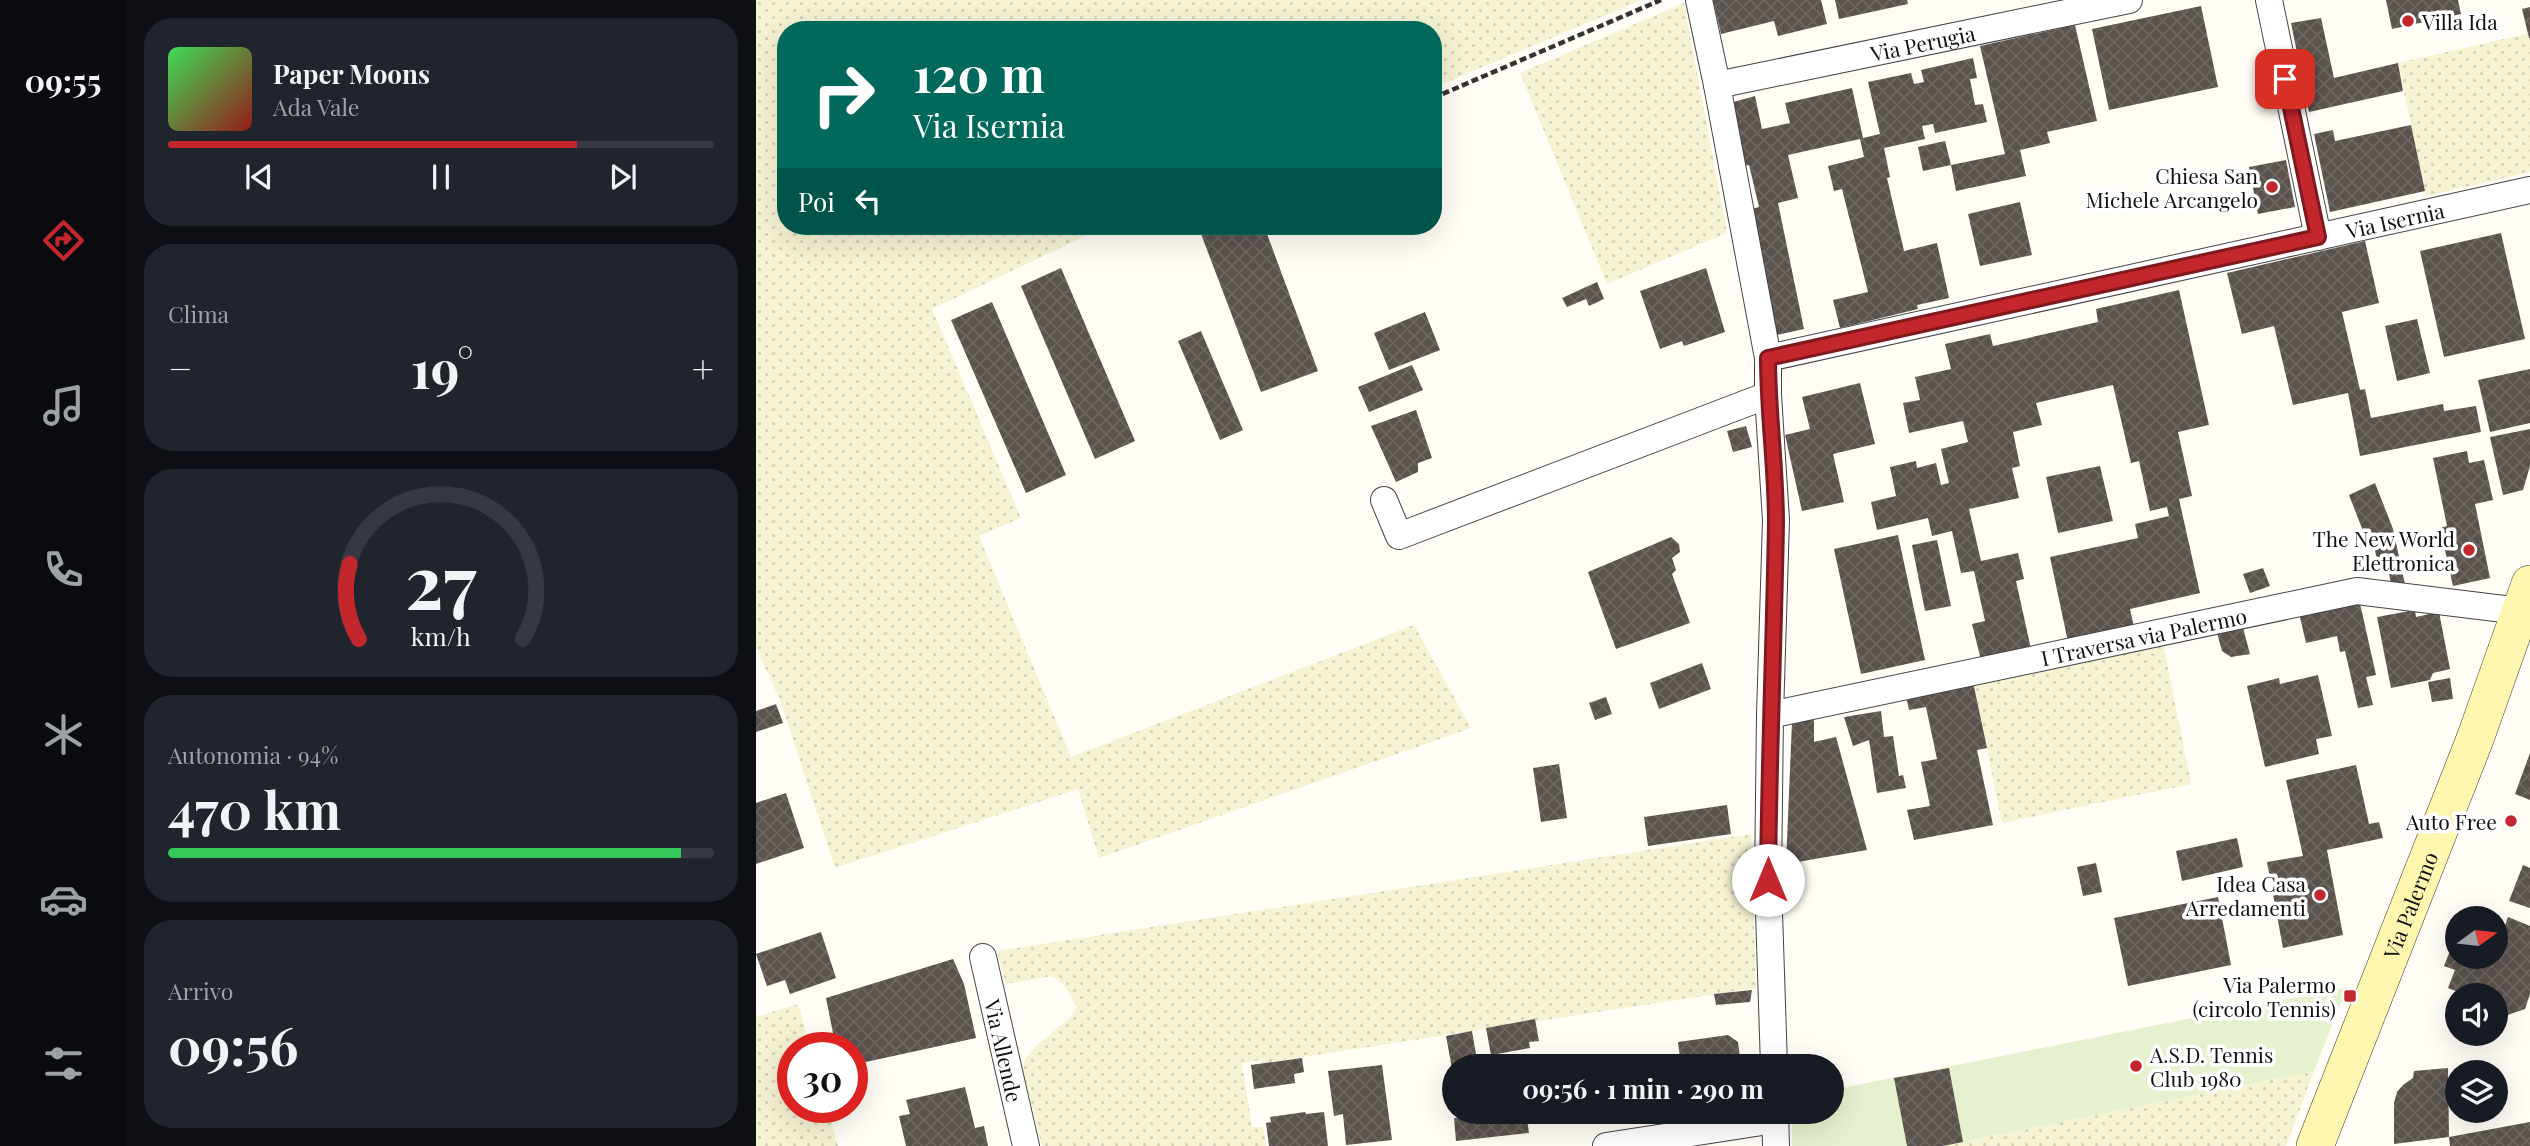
<!DOCTYPE html>
<html lang="it">
<meta charset="utf-8">
<style>
body{margin:0;font-family:"Playfair Display",serif;background:#20242c;color:#f1f3f6;height:100vh;display:flex;flex-direction:column;font-size:26px;white-space:nowrap}
*{box-sizing:border-box;margin:0}
p{font-size:23px;color:#9ea1a6}
.icon{flex:none;width:38px;height:38px;fill:none;stroke:currentColor;stroke-width:2;stroke-linecap:round;stroke-linejoin:round}
.map{position:relative;flex:1;overflow:hidden}
.panel{display:flex;flex-direction:column;gap:18px;padding:18px;background:#0d0f14;width:630px}
.panel>*{flex:none}
.hud{position:absolute;left:21px;top:21px;width:665px;height:214px;border-radius:28px;box-shadow:0 7px 28px #0002;background:#00695c;color:#fff;overflow:hidden}
.needle{width:46px;rotate:75deg}
.tools{position:absolute;left:1689px;top:906px;display:grid;gap:14px}
.tools a{display:grid;place-items:center;width:63px;height:63px;border-radius:50%;background:#171b24;box-shadow:0 7px 28px #0002;font-size:35px}
.speed{position:absolute;left:21px;top:1032px;display:flex;gap:14px;font-size:35px;font-weight:700;text-align:center}
.speed>*{display:grid;place-content:center;width:91px;height:91px;border-radius:50%;background:#171b24;box-shadow:0 7px 28px #0002;line-height:1}
.speed .limit{border:10px solid #d22;background:#fff;color:#111}
.pin{position:absolute;display:grid;place-items:center;width:60px;height:60px;color:#fff;margin:-30px;border-radius:14px;box-shadow:0 4px 10px #0006}
.me{position:absolute;width:77px;margin:-38px;rotate:0deg;stroke-linejoin:round;filter:drop-shadow(0 0 5px #0008)}
.turn{display:flex;align-items:center;gap:24px;height:147px;padding:0 21px;font-size:32px}
.turn .icon{width:91px;height:91px;stroke-width:2.5}
.turn b{display:block;font-size:49px;line-height:60px}
.then{display:flex;align-items:center;height:66px;padding:0 21px;background:#0003;gap:14px;font-size:26px}
.big{font-size:52px;font-weight:700;line-height:1.1}
.panel .widget{flex:1;display:flex;flex-direction:column;justify-content:center;gap:10px;min-width:0;padding:0 24px;border-radius:28px;background:#20242c}
.panel .dial{align-items:center;gap:0}
.dial svg{height:182px;overflow:visible;fill:none;stroke:#363941;stroke-width:7;stroke-linecap:round;text-anchor:middle}
.dial text{fill:#f1f3f6;stroke:none}
.song{display:flex;align-items:center;gap:21px}
.cover{width:84px;height:84px;border-radius:10px;background:linear-gradient(135deg,hsl(130 70% 55%),hsl(0 70% 35%))}
.played{height:7px;border-radius:4px;background:linear-gradient(90deg,#c4262e 75%,#363941 75%)}
.keys{display:flex;justify-content:space-around;direction:ltr}
.heat{display:flex;justify-content:space-between;align-items:center;font-size:38px;direction:ltr}
.charge{height:10px;border-radius:5px;background:linear-gradient(90deg,#34c759 94%,#363941 0)}
.trip{position:absolute;left:686px;top:1054px;width:402px;height:70px;border-radius:35px;background:#171b24;box-shadow:0 7px 28px #0002;font-weight:700;line-height:70px;text-align:center}
main{display:flex;flex:1;min-height:0}
.dock{display:flex;flex-direction:column;width:126px;justify-content:space-around;align-items:center;background:#090b0e;color:#9ea1a6}
.dock .icon{width:49px;height:49px}
.dock .active{color:#c4262e}
.dock b{font-size:32px;color:#f1f3f6}
.map>svg:first-child{display:block}
.farmland{fill:url(#farmland-dots)}
.pitch{fill:#e6f2cf}
.building{fill:url(#building-cross-hatch)}
.lines{fill:none;stroke-linecap:round;stroke-linejoin:round}
.minor-casing{stroke:#444;stroke-width:28}
.secondary-casing{stroke:#333;stroke-width:38}
.path{stroke:#333;stroke-width:4.5;stroke-dasharray:7 3.5;stroke-linecap:butt}
.minor{stroke:#fff;stroke-width:26}
.secondary{stroke:#fff6b0;stroke-width:37}
.route-casing{stroke:#7f191e;stroke-width:18}
.route{stroke:#c4262e;stroke-width:12}
.poi-dot{fill:#c4262e;stroke:#fff;stroke-width:2.5}
.labels{text-anchor:middle;dominant-baseline:central;stroke-width:7;stroke-linejoin:round;paint-order:stroke}
.poi-label{font-size:21px;fill:#111;stroke:#fff;text-anchor:end}
.street-label{font-size:21px;fill:#111;stroke:#fff}
</style>
<main>
<nav class="dock">
<b>09:55</b>
<svg class="icon active" aria-label="directions" viewBox="0 0 24 24"><path d="M12 3l9 9-9 9-9-9zM9 14v-3h6M13 9l2 2-2 2"/></svg>
<svg class="icon" aria-label="music" viewBox="0 0 24 24"><path d="M9 18V5l10-2v13"/><circle cx="6" cy="18" r="3"/><circle cx="16" cy="16" r="3"/></svg>
<svg class="icon" aria-label="phone" viewBox="0 0 24 24"><path d="M5 4h4l2 5-3 2q2 4 5 5l2-3 5 2v4C11 20 4 13 5 4z"/></svg>
<svg class="icon" aria-label="climate" viewBox="0 0 24 24"><path d="M12 3v18M4 7l16 10M4 17L20 7"/></svg>
<svg class="icon" aria-label="car" viewBox="0 0 24 24"><path d="M5 17H2v-5l4-1 3-4h7l3 4 3 1v5h-3M9 17h6M6 11h13"/><circle cx="7" cy="17" r="2"/><circle cx="17" cy="17" r="2"/></svg>
<svg class="icon" aria-label="filters" viewBox="0 0 24 24"><path d="M4 7h16M4 17h16"/><circle cx="9" cy="7" r="2"/><circle cx="15" cy="17" r="2"/></svg>
</nav>
<section class="panel">
<div class="widget">
<div class="song"><i class="cover"></i><div><b>Paper Moons</b><p>Ada Vale</p></div></div>
<div class="played"></div>
<div class="keys"><svg class="icon" aria-label="previous" viewBox="0 0 24 24"><path d="M18 5L8 12l10 7zM5 5v14"/></svg><svg class="icon" aria-label="pause" viewBox="0 0 24 24"><path d="M8 5v14M16 5v14"/></svg><svg class="icon" aria-label="next" viewBox="0 0 24 24"><path d="M6 5l10 7-10 7zM19 5v14"/></svg></div>
</div>
<div class="widget"><p>Clima</p>
<div class="heat"><a>−</a><b class="big">19°</b><a>+</a></div>
</div>
<div class="widget dial"><svg viewBox="0 0 100 80">
<path d="M14 69A42 42 0 1 1 86 69"/>
<path d="M14 69A42 42 0 0 1 10 36" stroke="#c4262e"/>
<text x="50" y="56" font-size="32" font-weight="700">27</text>
<text x="50" y="72" font-size="11">km/h</text>
</svg></div>
<div class="widget"><p>Autonomia · 94%</p><b class="big">470 km</b><div class="charge"></div></div>
<div class="widget"><p>Arrivo</p><b class="big">09:56</b></div>
</section>
<div class="map">
<svg width="1774" height="1146" viewBox="0 0 1774 1146">
<defs>
<pattern id="farmland-dots" width="8" height="8" patternUnits="userSpaceOnUse" patternTransform="scale(1.75)"><rect width="8" height="8" fill="#f6f3d4"/><path d="M2 2h.1M6 6h.1" fill="none" stroke="#d2cfb5" stroke-width="1.8" stroke-linecap="round"/></pattern>
<pattern id="building-cross-hatch" width="8" height="8" patternUnits="userSpaceOnUse" patternTransform="scale(1.75)"><rect width="8" height="8" fill="#5a524d"/><path d="M0 0l8 8M0 8l8-8" fill="none" stroke="#6d6662"/></pattern>
</defs>
<rect width="100%" height="100%" fill="#fffdf5"/>
<path class="farmland" d="M 0,0 L 886,0 L 677,88 L 677,30 L 30,30 L 30,226 L 350,226 L 176,309 L 265,518 L 223,536 L 315,757 L 658,625 L 715,728 L 343,858 L 322,789 L 79,868 L 24,700 L 0,647 Z
M 928,3 L 971,233 L 851,284 L 764,73 Z
M 1774,33 L 1774,172 L 1670,196 L 1642,63 Z
M 1407,642 L 1435,784 L 1246,823 L 1217,682 Z
M 995,834 L 1000,988 L 507,1063 L 505,1060 L 486,1063 L 496,1127 L 507,1127 L 510,1146 L 286,1146 L 267,1071 L 267,1062 L 279,1047 L 315,1017 L 321,1007 L 310,988 L 303,980 L 295,976 L 250,984 L 241,951 Z
M 42,1004 L 55,1048 L 37,1048 L 37,1108 L 71,1108 L 82,1146 L 0,1146 L 0,1017 Z
M 1558,1071 L 1530,1146 L 1187,1146 L 1207,1142 Z"/>
<path class="pitch" d="M 1591,987 L 1558,1071 L 1187,1146 L 1036,1146 L 1036,1111 L 1076,1111 L 1076,1090 Z"/>
<path class="building" d="M 957,0 L 1065,0 L 1071,24 L 1022,36 L 1018,21 L 965,34 Z
M 1079,0 L 1151,0 L 1152,4 L 1083,19 Z
M 1630,0 L 1702,0 L 1705,14 L 1636,29 Z
M 1445,6 L 1462,87 L 1353,110 L 1336,29 Z
M 1774,7 L 1774,38 L 1773,38 L 1766,9 Z
M 1565,18 L 1578,78 L 1642,63 L 1647,91 L 1553,112 L 1535,23 Z
M 1319,25 L 1341,121 L 1291,132 L 1294,143 L 1264,150 L 1270,176 L 1200,191 L 1195,165 L 1167,171 L 1162,147 L 1189,141 L 1195,165 L 1249,154 L 1224,46 Z
M 1217,58 L 1221,78 L 1214,79 L 1219,105 L 1227,104 L 1231,122 L 1179,133 L 1177,124 L 1166,126 L 1169,139 L 1128,148 L 1134,177 L 1131,178 L 1148,251 L 1181,243 L 1193,298 L 1161,305 L 1162,309 L 1084,328 L 1077,300 L 1112,292 L 1086,189 L 1078,191 L 1072,166 L 1108,157 L 1104,139 L 1032,155 L 1042,198 L 1022,203 L 1048,329 L 1021,335 L 996,209 L 1003,207 L 993,165 L 984,167 L 974,103 L 999,96 L 1006,129 L 1034,123 L 1029,103 L 1096,88 L 1107,138 L 1124,134 L 1112,82 L 1155,73 L 1158,84 L 1168,82 L 1165,70 Z
M 1655,125 L 1669,191 L 1574,212 L 1558,134 L 1577,130 L 1579,141 Z
M 1530,160 L 1539,207 L 1502,214 L 1493,167 Z
M 1264,202 L 1276,255 L 1224,266 L 1212,214 Z
M 442,226 L 508,226 L 562,371 L 505,392 Z
M 1745,233 L 1769,339 L 1688,357 L 1664,251 Z
M 1609,241 L 1623,303 L 1586,312 L 1604,390 L 1609,389 L 1615,418 L 1687,404 L 1688,411 L 1720,406 L 1725,432 L 1604,456 L 1592,393 L 1537,405 L 1518,326 L 1486,334 L 1471,273 Z
M 305,268 L 379,441 L 339,459 L 265,286 Z
M 950,268 L 969,332 L 928,346 L 926,341 L 904,349 L 884,291 Z
M 841,282 L 848,299 L 833,306 L 830,299 L 811,307 L 806,298 Z
M 1423,290 L 1453,425 L 1422,432 L 1436,496 L 1423,499 L 1444,593 L 1374,609 L 1378,627 L 1312,642 L 1294,557 L 1382,538 L 1379,524 L 1413,516 L 1411,507 L 1394,511 L 1383,461 L 1375,463 L 1357,385 L 1280,403 L 1286,425 L 1257,432 L 1264,466 L 1256,468 L 1263,498 L 1213,509 L 1225,561 L 1262,553 L 1268,579 L 1260,581 L 1275,649 L 1225,660 L 1216,624 L 1229,621 L 1218,571 L 1205,573 L 1196,531 L 1176,536 L 1172,518 L 1121,530 L 1115,502 L 1140,496 L 1134,467 L 1160,461 L 1161,468 L 1180,463 L 1185,485 L 1193,483 L 1185,449 L 1212,442 L 1207,421 L 1153,433 L 1147,403 L 1164,400 L 1159,377 L 1195,369 L 1189,344 L 1234,334 L 1237,346 L 1342,322 L 1340,309 Z
M 236,302 L 310,475 L 270,493 L 195,320 Z
M 669,312 L 684,350 L 633,370 L 618,333 Z
M 1661,319 L 1674,373 L 1641,381 L 1629,326 Z
M 445,331 L 487,430 L 464,440 L 422,341 Z
M 656,365 L 667,390 L 613,412 L 602,387 Z
M 1774,369 L 1774,423 L 1734,432 L 1722,380 Z
M 1104,383 L 1119,444 L 1077,454 L 1088,502 L 1046,511 L 1029,435 L 1054,429 L 1046,397 Z
M 660,410 L 676,458 L 662,463 L 662,472 L 640,482 L 615,426 Z
M 990,426 L 996,447 L 977,452 L 971,431 Z
M 1774,429 L 1774,466 L 1767,490 L 1747,495 L 1734,437 Z
M 1711,451 L 1713,463 L 1728,460 L 1737,500 L 1719,504 L 1734,578 L 1697,586 L 1684,528 L 1691,526 L 1677,458 Z
M 1344,466 L 1357,521 L 1302,533 L 1290,477 Z
M 1619,483 L 1637,529 L 1650,589 L 1636,589 L 1630,558 L 1621,560 L 1615,532 L 1609,536 L 1593,495 Z
M 1142,535 L 1169,660 L 1105,674 L 1078,549 Z
M 915,537 L 923,544 L 924,552 L 916,558 L 920,570 L 916,574 L 934,623 L 860,649 L 832,572 Z
M 1181,540 L 1195,606 L 1169,611 L 1156,545 Z
M 1507,568 L 1514,586 L 1494,593 L 1487,574 Z
M 1603,599 L 1620,675 L 1610,677 L 1617,705 L 1602,708 L 1589,651 L 1584,652 L 1581,636 L 1550,643 L 1543,613 Z
M 1659,610 L 1660,617 L 1683,612 L 1694,669 L 1677,673 L 1674,680 L 1635,688 L 1621,617 Z
M 1486,624 L 1494,654 L 1475,657 L 1466,651 L 1460,629 Z
M 946,663 L 955,689 L 903,709 L 894,683 Z
M 1562,675 L 1576,736 L 1560,739 L 1563,754 L 1509,767 L 1491,686 L 1523,678 L 1524,684 Z
M 1694,678 L 1697,699 L 1676,702 L 1672,682 Z
M 1217,682 L 1231,748 L 1221,750 L 1237,825 L 1158,840 L 1151,810 L 1174,806 L 1165,762 L 1181,759 L 1170,707 L 1153,710 L 1150,696 Z
M 850,697 L 856,714 L 839,720 L 833,703 Z
M 20,704 L 27,723 L 0,732 L 0,711 Z
M 1125,711 L 1128,737 L 1137,736 L 1143,776 L 1147,775 L 1150,788 L 1121,793 L 1113,740 L 1097,746 L 1088,717 Z
M 1058,718 L 1058,742 L 1080,737 L 1111,850 L 1030,864 L 1036,722 Z
M 1774,753 L 1774,800 L 1759,794 Z
M 803,764 L 811,818 L 785,822 L 777,768 Z
M 1600,765 L 1613,824 L 1623,822 L 1627,838 L 1571,850 L 1587,935 L 1527,948 L 1511,862 L 1547,856 L 1530,780 Z
M 30,793 L 48,848 L 0,864 L 0,803 Z
M 971,805 L 975,834 L 892,846 L 888,817 Z
M 1481,838 L 1487,867 L 1426,881 L 1420,851 Z
M 1340,863 L 1346,892 L 1327,896 L 1321,867 Z
M 1767,865 L 1774,868 L 1774,908 L 1753,901 Z
M 1462,897 L 1475,965 L 1372,986 L 1358,918 Z
M 1752,917 L 1774,926 L 1774,994 L 1769,1009 L 1740,1019 L 1743,1008 L 1740,1006 L 1740,996 L 1712,996 L 1692,988 L 1699,970 L 1688,966 L 1701,933 L 1701,957 L 1740,957 L 1740,937 L 1744,939 Z
M 65,932 L 80,978 L 34,994 L 29,980 L 11,986 L 0,954 Z
M 197,959 L 208,984 L 220,1038 L 96,1065 L 96,1048 L 80,1048 L 70,998 Z
M 996,990 L 994,1002 L 960,1005 L 958,994 Z
M 779,1019 L 783,1041 L 773,1042 L 774,1048 L 735,1055 L 730,1028 Z
M 716,1031 L 722,1066 L 698,1066 L 697,1074 L 690,1036 Z
M 972,1035 L 982,1042 L 985,1066 L 925,1066 L 922,1042 Z
M 857,1057 L 858,1066 L 815,1066 L 815,1064 Z
M 546,1058 L 548,1072 L 538,1074 L 539,1083 L 498,1089 L 495,1065 Z
M 626,1065 L 636,1140 L 590,1145 L 587,1114 L 578,1116 L 572,1071 Z
M 1193,1068 L 1207,1142 L 1187,1146 L 1151,1146 L 1138,1078 Z
M 1692,1068 L 1693,1137 L 1638,1144 L 1638,1103 L 1641,1092 L 1647,1085 L 1657,1078 L 1658,1071 Z
M 209,1087 L 219,1128 L 228,1126 L 232,1146 L 150,1146 L 143,1116 L 154,1114 L 150,1100 Z
M 700,1111 L 763,1111 L 764,1120 L 771,1119 L 773,1133 L 700,1141 L 698,1118 L 701,1118 Z
M 804,1111 L 865,1111 L 863,1115 L 829,1120 L 822,1115 L 805,1118 Z
M 549,1112 L 550,1114 L 568,1112 L 572,1146 L 513,1146 L 510,1123 L 515,1122 L 514,1117 Z
M 1774,1122 L 1774,1146 L 1694,1146 L 1693,1137 Z"/>
<g class="lines">
<g class="minor-casing">
<g id="minor">
<path d="M 943,0 L 961,85 L 1012,358 L 1012,395 L 1020,520 L 1014,715 L 1012,881 L 1018,1066"/>
<path d="M 1513,0 L 1562,237"/>
<path id="s1" d="M 961,85 L 1373,0"/>
<path id="s2" d="M 1012,358 L 1774,190"/>
<path d="M 628,500 L 643,536 L 1012,395"/>
<path id="s3" d="M 1014,715 L 1601,591 L 1764,611"/>
<path id="s4" d="M 227,957 L 270,1146"/>
<path d="M 1019,1111 L 1020,1146"/>
<path d="M 850,1146 L 1019,1120"/>
</g>
</g>
<g class="secondary-casing">
<g id="secondary">
<path id="s5" d="M 1559,1146 L 1719,739 L 1774,584"/>
</g>
</g>
<path class="path" d="M 677,98 L 905,0"/>
<use href="#minor" class="minor"/>
<use href="#secondary" class="secondary"/>
</g>
<g class="lines">
<g class="route-casing">
<path id="route" d="M 1012,880 C 1013,761 1018,642 1020,523 C 1020,468 1012,413 1012,358 L 1562,237 L 1529,79"/>
</g>
<use href="#route" class="route"/>
</g>
<g class="poi-dot">
<circle cx="1652" cy="21" r="7"/>
<circle cx="1516" cy="187" r="7"/>
<circle cx="1713" cy="550" r="7"/>
<circle cx="1755" cy="821" r="7"/>
<circle cx="1564" cy="895" r="7"/>
<rect x="1587" y="989" width="14" height="14" rx="3.5"/>
<circle cx="1380" cy="1066" r="7"/>
</g>
<g class="labels">
<g class="poi-label">
<text x="1666" y="21" text-anchor="start">Villa Ida</text>
<text x="1502" y="175">Chiesa San<tspan x="1502" dy="24">Michele Arcangelo</tspan></text>
<text x="1699" y="538">The New World<tspan x="1699" dy="24">Elettronica</tspan></text>
<text x="1741" y="821">Auto Free</text>
<text x="1550" y="883">Idea Casa<tspan x="1550" dy="24">Arredamenti</tspan></text>
<text x="1580" y="984">Via Palermo<tspan x="1580" dy="24">(circolo Tennis)</tspan></text>
<text x="1394" y="1054" text-anchor="start">A.S.D. Tennis<tspan x="1394" dy="24">Club 1980</tspan></text>
</g>
<g class="street-label">
<text stroke="none"><textPath href="#s1" startOffset="210">Via Perugia</textPath></text>
<text stroke="none"><textPath href="#s2" startOffset="642">Via Isernia</textPath></text>
<text stroke="none"><textPath href="#s3" startOffset="382">I Traversa via Palermo</textPath></text>
<text stroke="none"><textPath href="#s5" startOffset="259">Via Palermo</textPath></text>
<text stroke="none"><textPath href="#s4" startOffset="96">Via Allende</textPath></text>
</g>
</g>
</svg>
<div class="tools">
<a><svg class="needle" viewBox="-14 -14 28 28"><path d="M0-13l5 13h-10z" fill="#e53935"/><path d="M0 13l5-13h-10z" fill="#9ea1a6"/></svg></a>
<a><svg class="icon" aria-label="sound" viewBox="0 0 24 24"><path d="M4 9h4l5-4v14l-5-4H4zM17 9q2 3 0 6"/></svg></a>
<a><svg class="icon" aria-label="layers" viewBox="0 0 24 24"><path d="M12 4l9 5-9 5-9-5zM3 14l9 5 9-5"/></svg></a>
</div>
<div class="speed"><div class="limit">30</div></div>
<div class="pin" style="left:1529px;top:79px;background:#d93025"><svg class="icon" aria-label="arrive" viewBox="0 0 24 24"><path d="M6 21V4h12l-3 4 3 4H6"/></svg></div>
<svg class="me" style="left:1012px;top:880px" viewBox="-20 -20 40 40"><circle r="19" fill="#fff"/><path d="M0-13L10 11 0 6-10 11z" fill="#c4262e"/></svg>
<div class="trip">09:56 · 1 min · 290 m</div>
<div class="hud">
<div class="turn"><svg class="icon" aria-label="right" viewBox="0 0 24 24"><path d="M7 20v-9h11M14 6l5 5-5 5"/></svg><div><b>120 m</b>Via Isernia</div></div>
<div class="then">Poi<svg class="icon" aria-label="left" viewBox="0 0 24 24"><path d="M17 20v-9H6M10 6l-5 5 5 5"/></svg></div>
</div>
</div>
</main>
